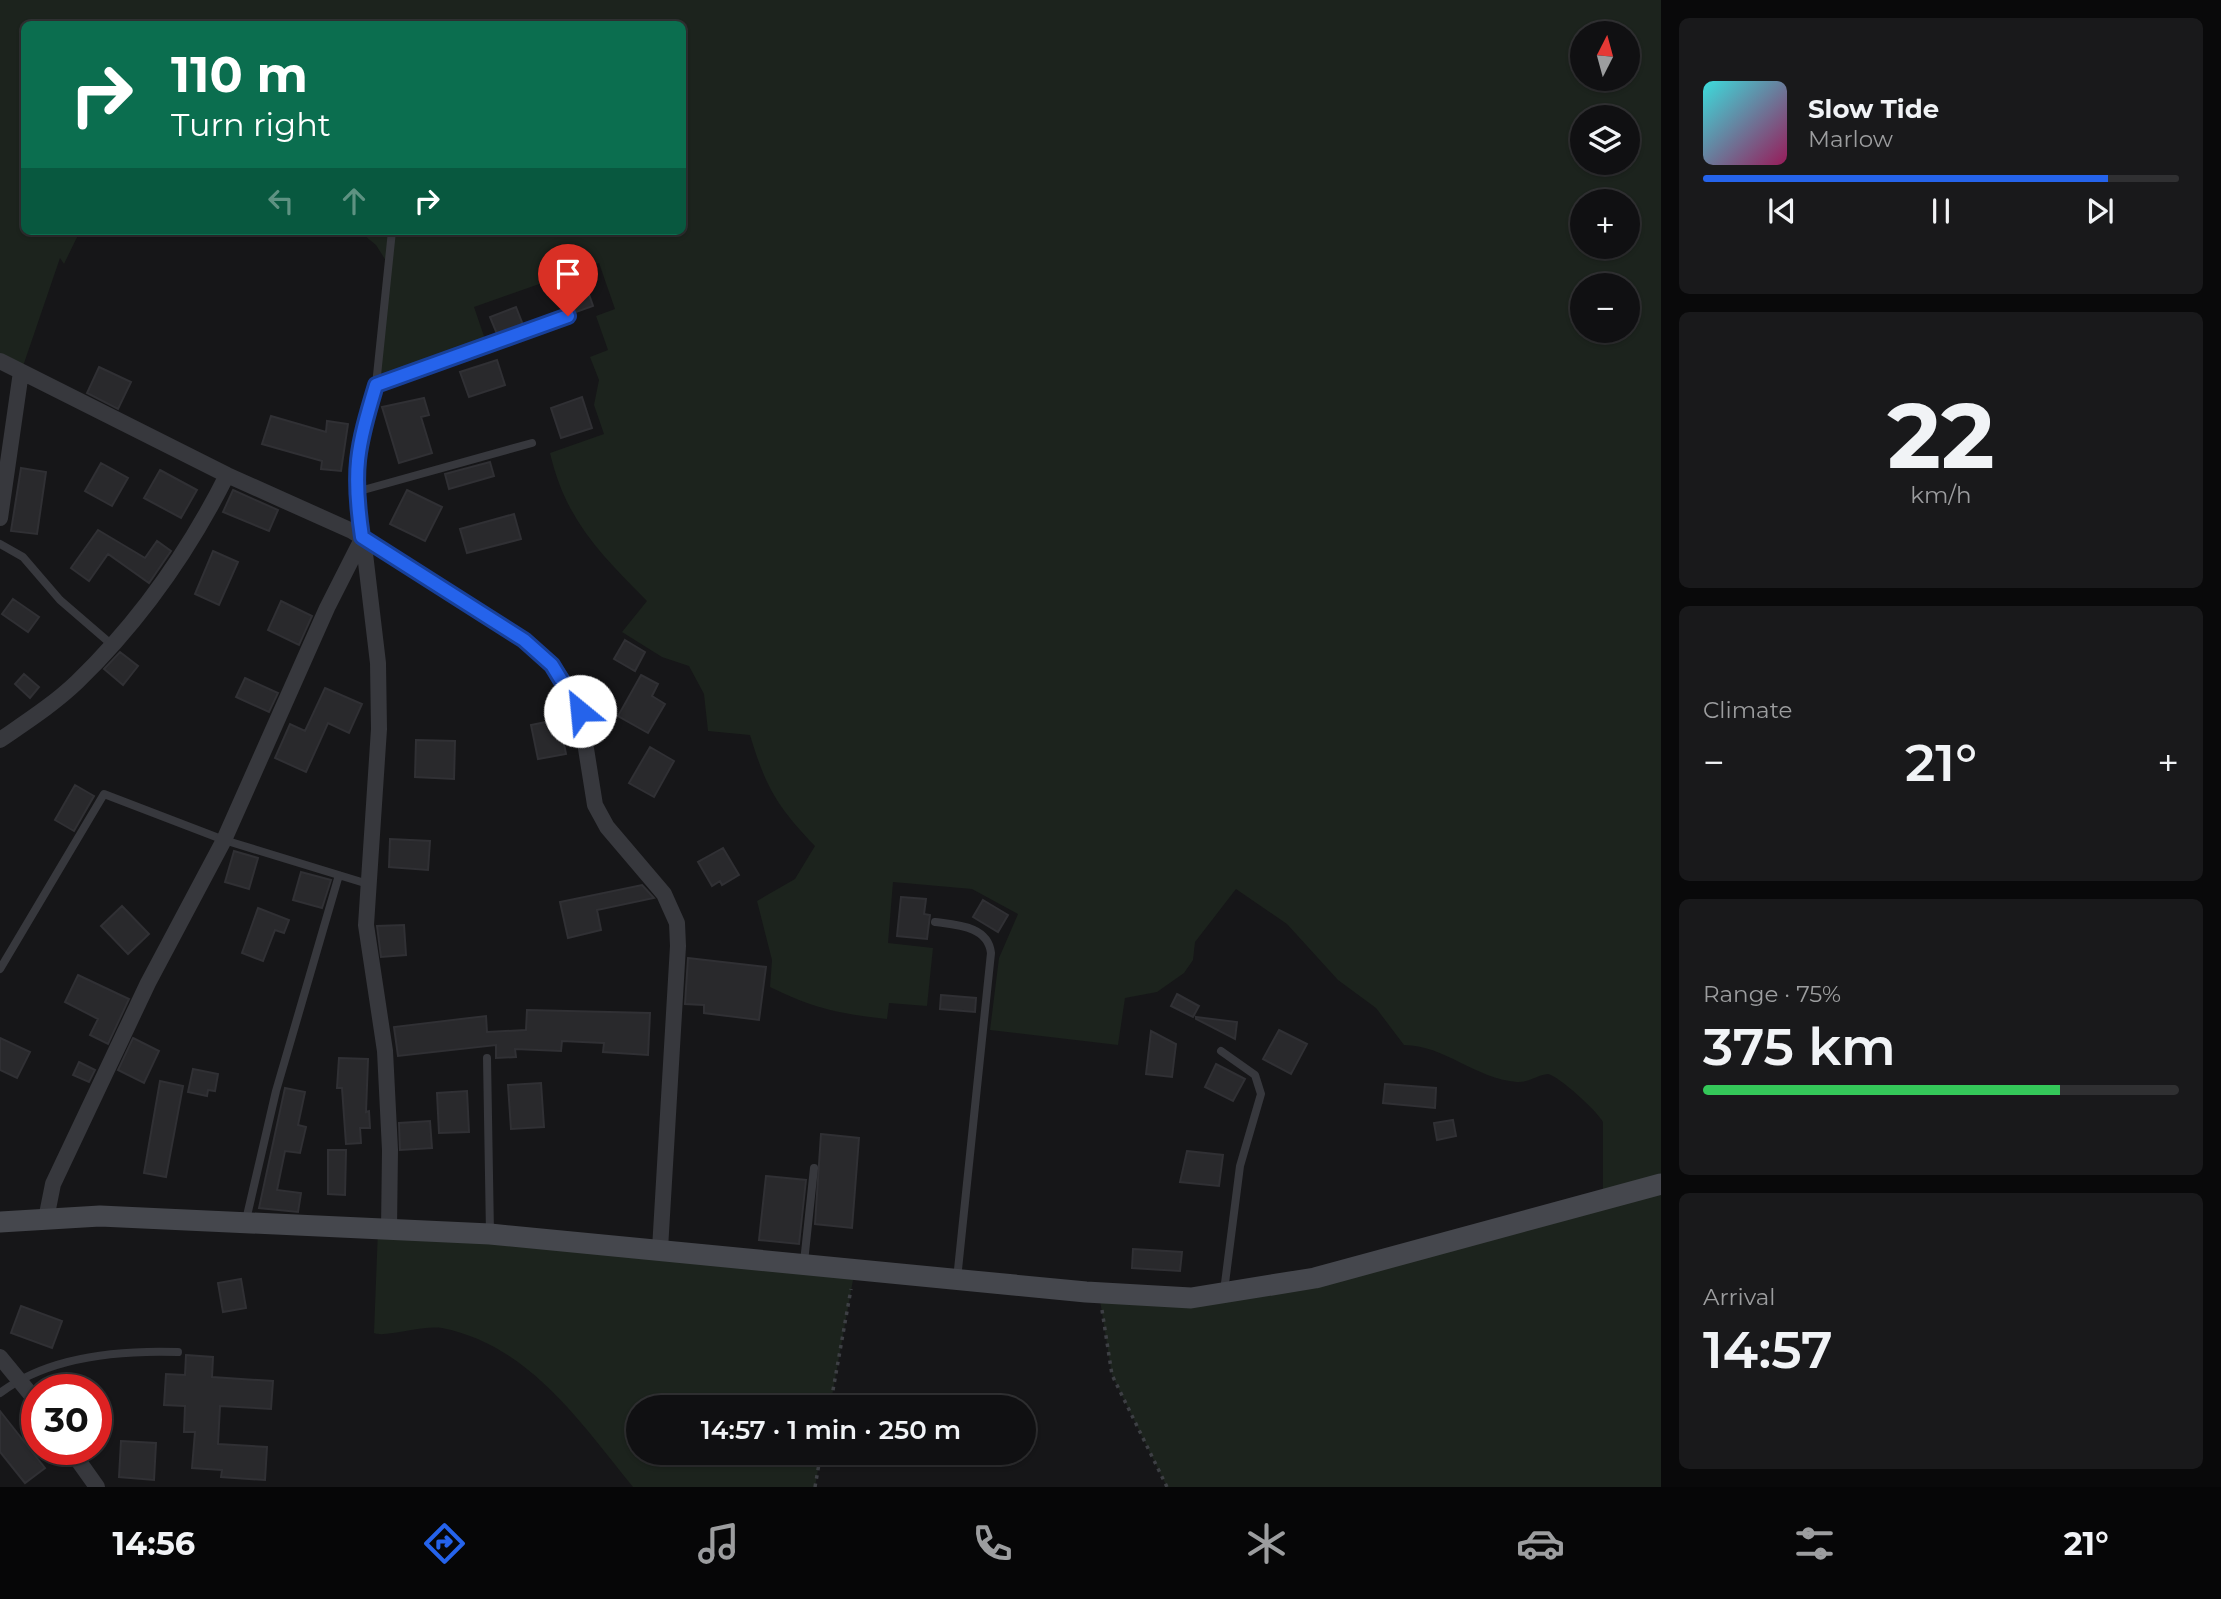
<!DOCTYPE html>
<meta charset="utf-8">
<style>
body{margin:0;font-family:Montserrat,sans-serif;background:#19191b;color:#f1f3f6;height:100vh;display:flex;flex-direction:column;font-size:26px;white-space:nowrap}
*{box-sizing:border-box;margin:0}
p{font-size:23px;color:#9c9d9f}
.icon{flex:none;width:38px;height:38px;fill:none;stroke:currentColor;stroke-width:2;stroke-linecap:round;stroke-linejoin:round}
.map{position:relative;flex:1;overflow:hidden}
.panel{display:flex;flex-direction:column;gap:18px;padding:18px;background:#09090a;width:560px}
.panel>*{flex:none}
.guide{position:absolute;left:21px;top:21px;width:665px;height:214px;border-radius:10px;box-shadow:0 2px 5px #0004,0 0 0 2px #303032;background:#0b6e4f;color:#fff;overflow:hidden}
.needle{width:46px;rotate:6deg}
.controls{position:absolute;left:1570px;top:21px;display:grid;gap:14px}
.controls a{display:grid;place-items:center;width:70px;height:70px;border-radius:50%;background:#101012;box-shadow:0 2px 5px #0004,0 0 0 2px #303032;font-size:35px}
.speed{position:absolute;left:21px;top:1374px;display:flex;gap:14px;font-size:35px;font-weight:700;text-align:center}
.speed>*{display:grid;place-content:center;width:91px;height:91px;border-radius:50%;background:#101012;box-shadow:0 2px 5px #0004,0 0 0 2px #303032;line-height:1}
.speed .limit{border:10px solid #d22;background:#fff;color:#111}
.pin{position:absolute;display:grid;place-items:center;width:60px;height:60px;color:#fff;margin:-72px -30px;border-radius:50% 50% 50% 0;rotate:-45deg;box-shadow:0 0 7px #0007}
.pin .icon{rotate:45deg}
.me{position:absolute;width:77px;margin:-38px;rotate:332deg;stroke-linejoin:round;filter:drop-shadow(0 0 5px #0008)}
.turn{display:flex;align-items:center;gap:24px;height:147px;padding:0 35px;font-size:32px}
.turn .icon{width:91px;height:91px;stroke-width:2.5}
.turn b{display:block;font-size:49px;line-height:60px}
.lanes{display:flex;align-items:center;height:66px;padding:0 35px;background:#0003;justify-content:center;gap:35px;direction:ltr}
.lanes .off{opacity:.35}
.big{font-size:52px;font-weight:600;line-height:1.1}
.panel .card{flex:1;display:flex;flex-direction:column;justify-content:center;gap:10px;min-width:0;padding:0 24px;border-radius:10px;background:#19191b}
.panel .dial{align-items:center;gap:0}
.dial b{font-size:91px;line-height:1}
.song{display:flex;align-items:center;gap:21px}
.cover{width:84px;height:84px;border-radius:10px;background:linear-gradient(135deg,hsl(180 70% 55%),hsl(330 70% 35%))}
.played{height:7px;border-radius:4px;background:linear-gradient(90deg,#2563eb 85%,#303032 85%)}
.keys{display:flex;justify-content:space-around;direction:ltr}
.heat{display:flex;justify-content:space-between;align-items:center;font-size:38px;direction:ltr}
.charge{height:10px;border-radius:5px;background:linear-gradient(90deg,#34c759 75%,#303032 0)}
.trip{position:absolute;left:626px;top:1395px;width:410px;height:70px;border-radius:35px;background:#101012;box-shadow:0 2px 5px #0004,0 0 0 2px #303032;font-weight:600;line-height:70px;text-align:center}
.tab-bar{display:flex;height:112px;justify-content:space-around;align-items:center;background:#060607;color:#9c9d9f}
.tab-bar .icon{width:49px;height:49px}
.tab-bar .current{color:#2563eb}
.tab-bar b{font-size:32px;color:#f1f3f6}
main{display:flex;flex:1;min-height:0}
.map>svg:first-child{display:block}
.green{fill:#1c231d;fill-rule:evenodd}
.building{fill:#29292c;stroke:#303034;stroke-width:2}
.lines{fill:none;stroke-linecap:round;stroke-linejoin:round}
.path{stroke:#3d3f44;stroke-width:3.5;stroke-dasharray:3.5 5;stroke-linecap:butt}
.lane{stroke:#37383d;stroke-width:8}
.street{stroke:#37383d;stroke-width:16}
.secondary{stroke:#45474d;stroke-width:21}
.route-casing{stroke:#184099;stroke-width:18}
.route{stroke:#2563eb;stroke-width:12}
</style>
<main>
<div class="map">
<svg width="1661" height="1487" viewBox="0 0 1661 1487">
<rect width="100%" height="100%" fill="#161618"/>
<path class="green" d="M 0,0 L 1661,0 L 1661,1487 L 1167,1487 L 1112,1375 L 1099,1294 L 1191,1298 L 1603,1200 L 1603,1122 C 1598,1112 1559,1076 1548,1074 C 1537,1075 1528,1083 1517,1082 C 1476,1079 1444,1045 1404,1045 L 1376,1008 L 1338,980 L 1287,924 L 1236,889 L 1195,942 L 1193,960 L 1184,973 L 1157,992 L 1125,998 L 1118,1045 L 990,1030 L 999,958 L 1018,914 L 972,889 L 893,882 L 888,943 L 933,948 L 927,1006 L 889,1003 L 887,1019 C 839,1014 813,1008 770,987 L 772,960 L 757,901 L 795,879 L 815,846 C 777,806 766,788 750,735 L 708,731 L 704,694 L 689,666 L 662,657 L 622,632 L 647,601 C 600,553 566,521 550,453 L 604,434 L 594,405 L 599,380 L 590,357 L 608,350 L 596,316 L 615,309 L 599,263 L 474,307 L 487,345 L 376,385 L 388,264 L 376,245 L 359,231 L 682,231 L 682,24 L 24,24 L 24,231 L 80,231 L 64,264 L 60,258 L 21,372 L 0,361 ZM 1582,33 L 1628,33 L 1628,79 L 1582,79 ZM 1582,117 L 1628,117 L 1628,163 L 1582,163 ZM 1582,201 L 1628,201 L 1628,247 L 1582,247 ZM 1582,285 L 1628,285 L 1628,331 L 1582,331 Z
M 378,1229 L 855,1269 L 830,1407 L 639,1407 L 639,1452 L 821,1453 L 815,1487 L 633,1487 C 581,1423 529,1345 442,1328 C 422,1325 385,1338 374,1333 Z"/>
<path class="building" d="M 584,280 L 593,306 L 576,312 L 567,287 Z
M 516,307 L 523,325 L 497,334 L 490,317 Z
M 497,360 L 505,385 L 469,397 L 460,372 Z
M 99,367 L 131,382 L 118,409 L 87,393 Z
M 582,397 L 592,428 L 561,438 L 551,408 Z
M 424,398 L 429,415 L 421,417 L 432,453 L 399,463 L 382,407 Z
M 271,416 L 326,432 L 327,421 L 348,424 L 341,471 L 321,469 L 322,461 L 262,444 Z
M 490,462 L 494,476 L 449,489 L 445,474 Z
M 101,463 L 128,478 L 112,506 L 85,491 Z
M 21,468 L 46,472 L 37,534 L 11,531 Z
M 160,470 L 197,490 L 181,518 L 144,498 Z
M 233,490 L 278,510 L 269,531 L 223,512 Z
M 407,490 L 442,507 L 425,541 L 390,524 Z
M 514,514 L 521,539 L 467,553 L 460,529 Z
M 98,530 L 145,558 L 157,541 L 171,551 L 149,583 L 108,554 L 89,581 L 71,568 Z
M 213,551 L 238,562 L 219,605 L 195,594 Z
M 13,599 L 39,617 L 28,632 L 2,614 Z
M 281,601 L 312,616 L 299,645 L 268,630 Z
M 625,640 L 645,652 L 635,671 L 614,659 Z
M 120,652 L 138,666 L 123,685 L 104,669 Z
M 24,674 L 39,687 L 30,698 L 15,684 Z
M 641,675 L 658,684 L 652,696 L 665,704 L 648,733 L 618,716 Z
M 245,678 L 278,693 L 269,712 L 236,697 Z
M 325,688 L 362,704 L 349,733 L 328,723 L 306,772 L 275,758 L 290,724 L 305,731 Z
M 570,717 L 573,732 L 562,734 L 566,754 L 538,759 L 531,725 Z
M 416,740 L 455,741 L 454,779 L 415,777 Z
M 650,747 L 674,761 L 654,797 L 629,783 Z
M 75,785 L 94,796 L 74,831 L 55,820 Z
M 390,839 L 430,841 L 428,870 L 389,867 Z
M 723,848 L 739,875 L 722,885 L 720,881 L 712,886 L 698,862 Z
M 234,851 L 258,858 L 249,889 L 225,882 Z
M 301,872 L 331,880 L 322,908 L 293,900 Z
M 642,885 L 654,898 L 597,910 L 601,930 L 568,938 L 560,902 Z
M 901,897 L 926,899 L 924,914 L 930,915 L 927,939 L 897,936 Z
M 983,900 L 1008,915 L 998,932 L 973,917 Z
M 122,906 L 149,934 L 128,954 L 101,926 Z
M 258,908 L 289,920 L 284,933 L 275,930 L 263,961 L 242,953 Z
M 404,925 L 406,955 L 381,957 L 377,926 Z
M 688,958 L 766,967 L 759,1020 L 704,1013 L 704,1005 L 685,1004 Z
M 78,975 L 129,999 L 108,1044 L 90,1035 L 98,1019 L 65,1002 Z
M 1177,994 L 1199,1006 L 1193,1017 L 1171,1006 Z
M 941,995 L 976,998 L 975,1012 L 940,1009 Z
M 527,1010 L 650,1013 L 648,1055 L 603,1052 L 604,1043 L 562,1041 L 561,1051 L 515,1049 L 516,1057 L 496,1058 L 496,1045 L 398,1056 L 394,1027 L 486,1016 L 487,1032 L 526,1030 Z
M 1196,1017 L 1237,1022 L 1235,1039 L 1196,1019 Z
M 1279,1030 L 1307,1044 L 1291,1074 L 1263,1059 Z
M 1151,1031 L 1176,1044 L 1172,1077 L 1146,1074 Z
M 0,1038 L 30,1052 L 17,1078 L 0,1070 Z
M 133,1038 L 159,1051 L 144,1083 L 118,1070 Z
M 339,1058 L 368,1059 L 366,1112 L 369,1111 L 370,1128 L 360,1128 L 361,1143 L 346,1144 L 342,1088 L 337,1088 Z
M 79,1062 L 95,1070 L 89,1082 L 73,1075 Z
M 1216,1064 L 1245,1079 L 1233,1101 L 1205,1087 Z
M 193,1069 L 218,1074 L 215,1091 L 208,1090 L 207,1096 L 188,1092 Z
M 160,1081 L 183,1086 L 166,1177 L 144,1173 Z
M 541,1083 L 544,1127 L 511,1129 L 508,1085 Z
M 1385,1084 L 1436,1088 L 1435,1108 L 1383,1103 Z
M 285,1088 L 305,1092 L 298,1125 L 306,1127 L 300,1153 L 285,1151 L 277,1190 L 301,1193 L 298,1212 L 259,1208 Z
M 467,1091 L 469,1132 L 439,1133 L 437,1093 Z
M 1453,1120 L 1456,1136 L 1437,1140 L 1434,1123 Z
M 430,1121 L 432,1148 L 400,1150 L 399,1123 Z
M 821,1134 L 859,1138 L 852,1228 L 815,1224 Z
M 328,1150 L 346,1150 L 345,1195 L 328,1194 Z
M 1187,1151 L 1223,1155 L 1219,1186 L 1180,1182 Z
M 766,1176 L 806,1180 L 799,1244 L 759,1240 Z
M 1133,1249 L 1182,1252 L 1180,1271 L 1132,1268 Z
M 241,1279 L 246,1308 L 223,1312 L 218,1283 Z
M 21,1306 L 62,1321 L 52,1348 L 11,1333 Z
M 186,1355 L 213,1357 L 212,1377 L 273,1381 L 271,1409 L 220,1406 L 218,1444 L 267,1447 L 265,1480 L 221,1477 L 222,1470 L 192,1468 L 195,1432 L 184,1432 L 185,1406 L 164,1405 L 166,1374 L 185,1375 Z
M 0,1411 L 45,1468 L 25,1483 L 0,1452 Z
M 121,1441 L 156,1443 L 154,1480 L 119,1477 Z"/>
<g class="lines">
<path class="path" d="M 1102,1310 L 1112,1375 L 1167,1487
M 830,1407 L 851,1289
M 815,1487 L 821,1452"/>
<path class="lane" d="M 376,385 L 568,316
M 356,492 L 532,443
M 362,535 L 355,470 L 361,431 L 376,385 L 392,231
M 0,544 L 23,557 L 60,600 L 111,644
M 935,922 C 957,925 988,926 991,953 L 957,1279
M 0,969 L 104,794 L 224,840 L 368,884
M 1221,1051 L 1255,1075 L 1261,1094 L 1240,1166 L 1224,1291
M 487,1058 L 490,1234
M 246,1220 L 276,1091 L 339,875
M 804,1262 L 814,1168
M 0,1393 C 49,1356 118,1350 178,1352"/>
<path class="street" d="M 0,361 L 227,475 L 352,531 L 524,640 L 552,665 L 569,689 L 580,711 L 595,805 L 607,827 L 664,894 L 677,923 L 678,946 L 660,1249
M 0,518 L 21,372
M 363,537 L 378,663 L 379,729 L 366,925 L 385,1051 L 390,1150 L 389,1229
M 0,740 C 26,722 54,704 77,682 C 138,623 189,551 227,475
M 46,1219 L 53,1184 L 148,983 L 224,840 L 327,608 L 363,537
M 0,1357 L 37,1402
M 70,1449 L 97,1487"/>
<path class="secondary" d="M 0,1222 L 100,1216 L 490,1234 L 1086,1292 L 1191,1298 L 1315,1278 L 1661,1184"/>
</g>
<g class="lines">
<g class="route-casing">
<path id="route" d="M 568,316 L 376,385 C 357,448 352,470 362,537 L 524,640 L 552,665 L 580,711"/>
</g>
<use href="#route" class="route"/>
</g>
</svg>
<div class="controls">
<a><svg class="needle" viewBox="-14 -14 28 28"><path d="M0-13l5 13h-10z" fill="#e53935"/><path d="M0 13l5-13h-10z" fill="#9c9d9f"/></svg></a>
<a><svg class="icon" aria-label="layers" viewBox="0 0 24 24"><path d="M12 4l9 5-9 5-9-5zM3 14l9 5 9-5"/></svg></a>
<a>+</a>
<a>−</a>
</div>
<div class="speed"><div class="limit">30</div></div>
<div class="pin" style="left:568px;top:316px;background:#d93025"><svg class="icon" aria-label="arrive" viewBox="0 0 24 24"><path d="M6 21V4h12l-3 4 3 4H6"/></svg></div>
<svg class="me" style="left:580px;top:711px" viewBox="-20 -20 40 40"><circle r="19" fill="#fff"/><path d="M0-13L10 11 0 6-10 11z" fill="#2563eb"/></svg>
<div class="trip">14:57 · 1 min · 250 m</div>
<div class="guide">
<div class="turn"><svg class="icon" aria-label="right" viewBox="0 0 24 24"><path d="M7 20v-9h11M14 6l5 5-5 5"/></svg><div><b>110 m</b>Turn right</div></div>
<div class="lanes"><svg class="icon off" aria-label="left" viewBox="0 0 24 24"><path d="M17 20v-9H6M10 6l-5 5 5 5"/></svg><svg class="icon off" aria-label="ahead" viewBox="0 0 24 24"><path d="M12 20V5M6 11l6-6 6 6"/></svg><svg class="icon" aria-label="right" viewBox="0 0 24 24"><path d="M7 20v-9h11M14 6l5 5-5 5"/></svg></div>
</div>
</div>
<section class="panel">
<div class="card">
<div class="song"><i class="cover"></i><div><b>Slow Tide</b><p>Marlow</p></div></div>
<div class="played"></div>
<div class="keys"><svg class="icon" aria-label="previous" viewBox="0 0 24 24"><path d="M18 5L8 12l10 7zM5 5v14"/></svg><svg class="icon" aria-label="pause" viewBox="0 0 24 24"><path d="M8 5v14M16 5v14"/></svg><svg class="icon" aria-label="next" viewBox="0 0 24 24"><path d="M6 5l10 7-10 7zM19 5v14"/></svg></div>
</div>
<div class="card dial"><b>22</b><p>km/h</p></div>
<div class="card"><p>Climate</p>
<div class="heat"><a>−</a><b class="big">21°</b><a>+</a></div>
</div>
<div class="card"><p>Range · 75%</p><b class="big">375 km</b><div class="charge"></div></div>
<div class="card"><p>Arrival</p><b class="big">14:57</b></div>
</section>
</main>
<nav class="tab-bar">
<b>14:56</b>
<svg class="icon current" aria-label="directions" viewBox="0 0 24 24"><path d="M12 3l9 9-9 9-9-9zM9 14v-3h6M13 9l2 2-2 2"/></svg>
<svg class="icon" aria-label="music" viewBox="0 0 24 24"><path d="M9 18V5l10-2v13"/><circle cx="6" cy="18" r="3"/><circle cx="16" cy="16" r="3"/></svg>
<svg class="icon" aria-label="phone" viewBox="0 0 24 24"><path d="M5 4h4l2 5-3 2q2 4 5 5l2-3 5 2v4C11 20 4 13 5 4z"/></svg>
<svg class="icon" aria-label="climate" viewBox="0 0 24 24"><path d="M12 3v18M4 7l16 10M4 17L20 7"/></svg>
<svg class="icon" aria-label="car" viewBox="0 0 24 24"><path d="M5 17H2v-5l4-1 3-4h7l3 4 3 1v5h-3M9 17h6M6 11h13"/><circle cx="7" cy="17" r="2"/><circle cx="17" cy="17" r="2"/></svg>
<svg class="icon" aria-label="filters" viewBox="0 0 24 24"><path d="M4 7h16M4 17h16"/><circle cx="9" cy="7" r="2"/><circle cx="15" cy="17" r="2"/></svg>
<b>21°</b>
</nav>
